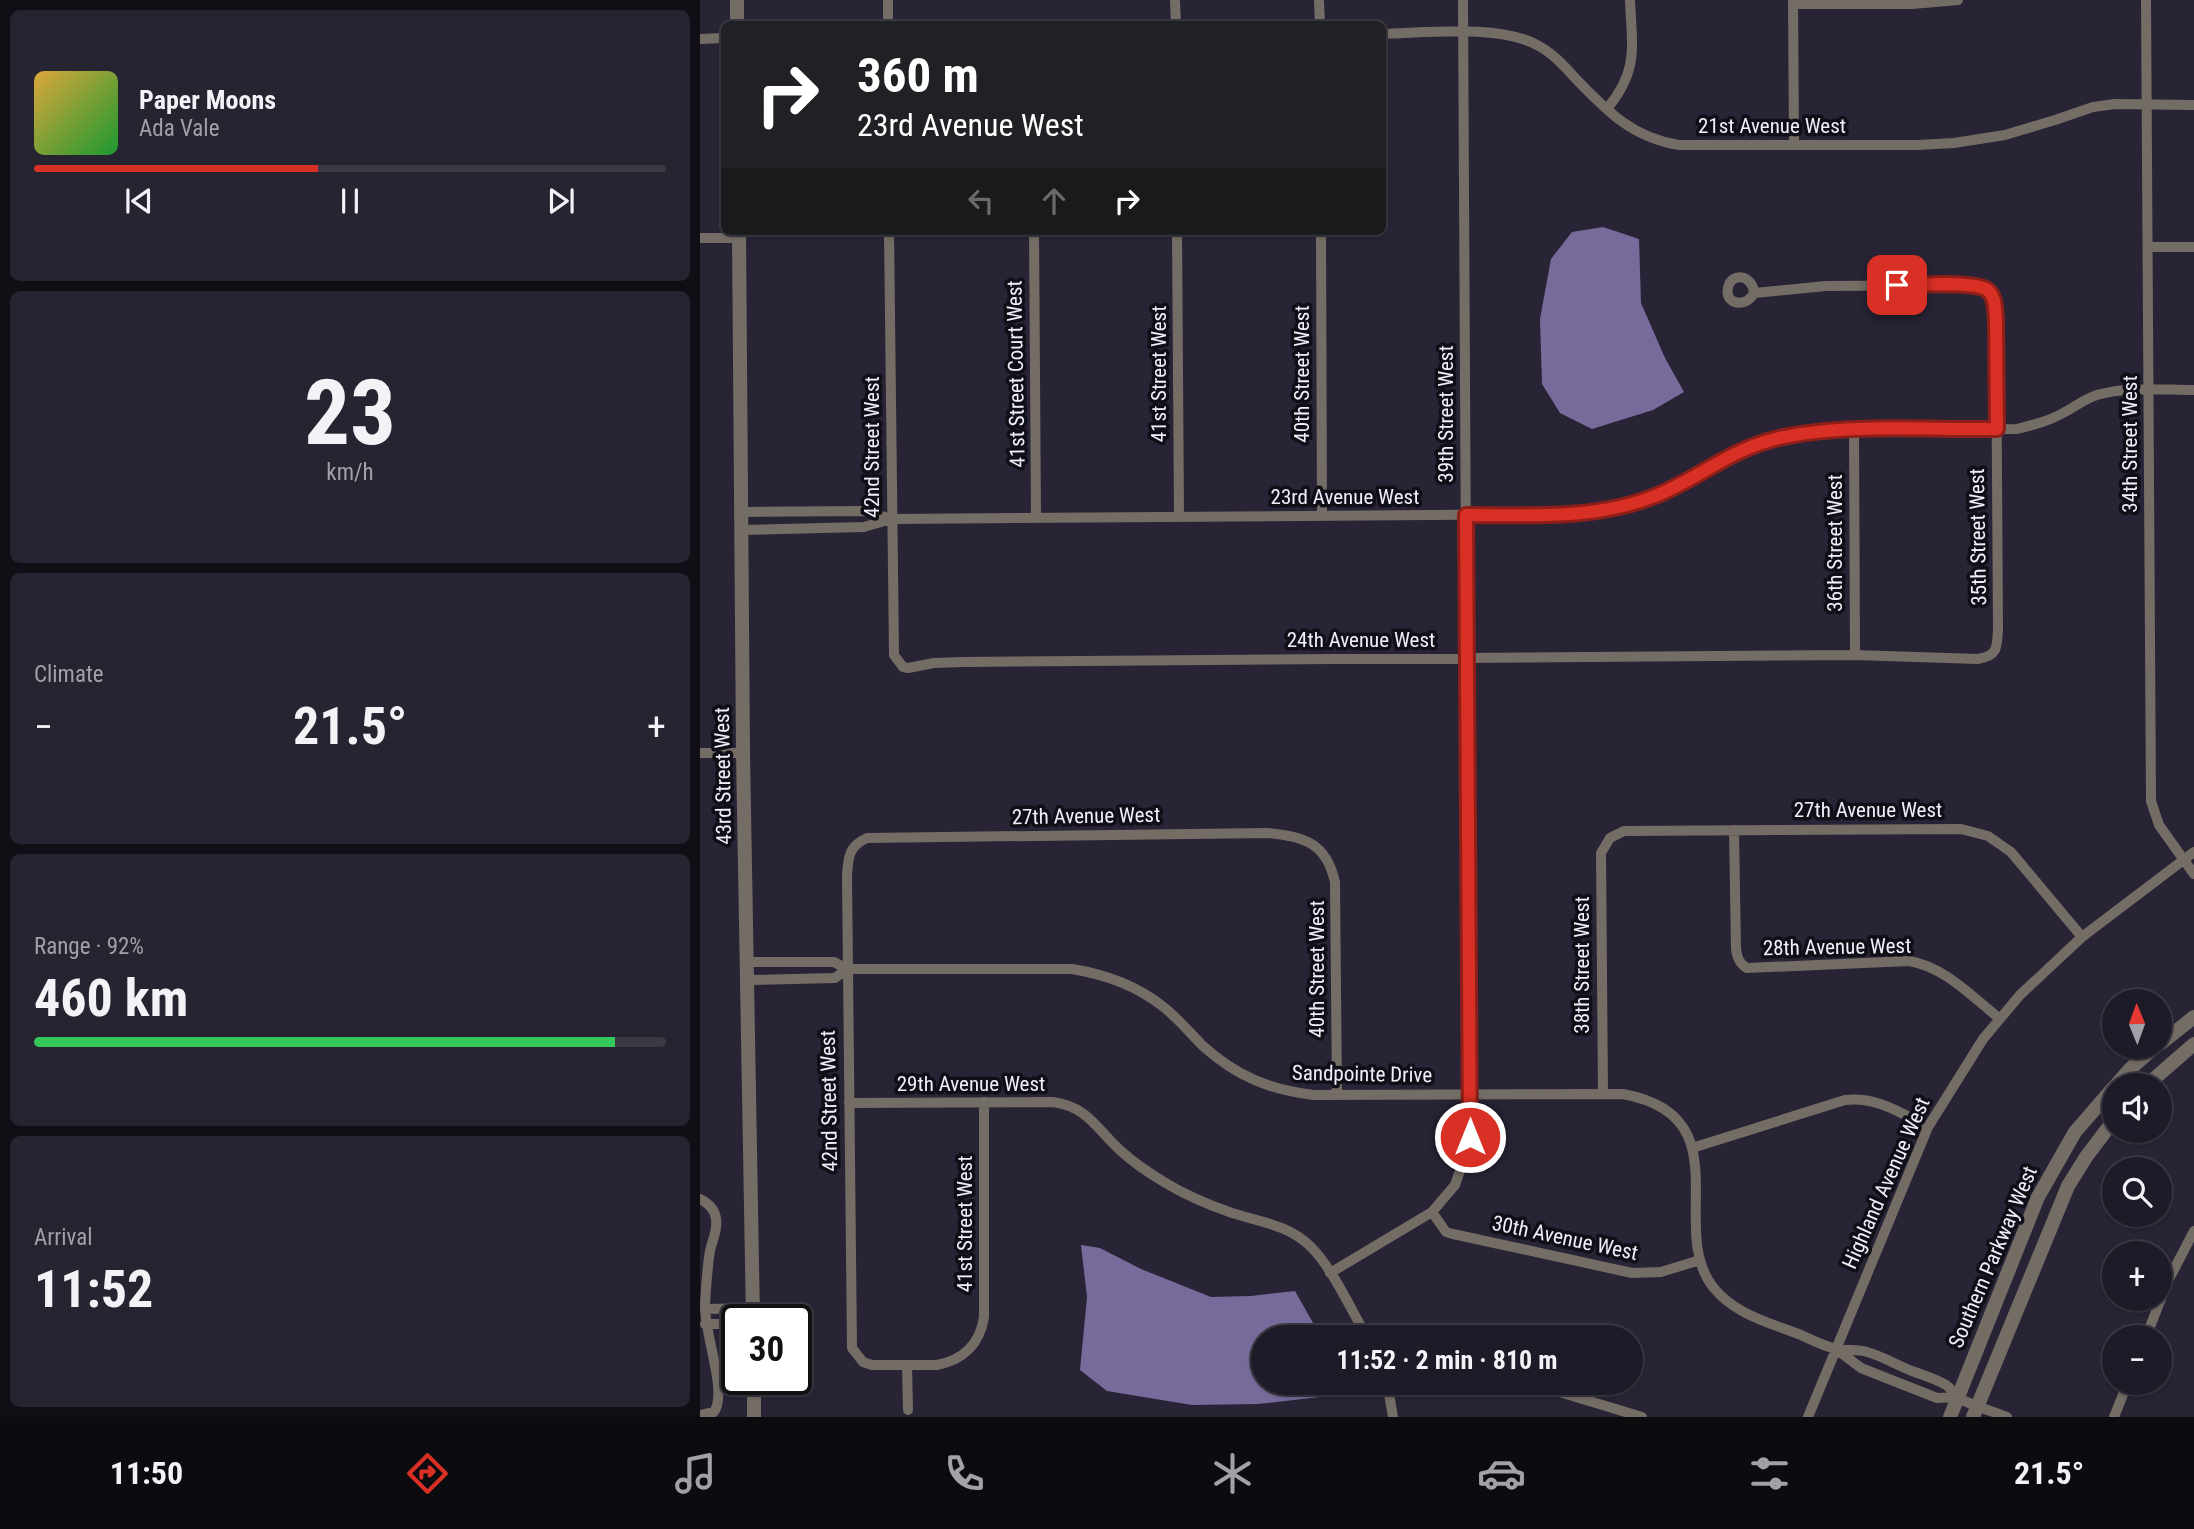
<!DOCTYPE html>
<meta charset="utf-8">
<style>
body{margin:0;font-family:"Roboto Condensed",sans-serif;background:#262430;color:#f1f3f6;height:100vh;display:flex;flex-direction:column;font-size:26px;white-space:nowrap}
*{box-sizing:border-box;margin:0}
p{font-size:23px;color:#a1a1a8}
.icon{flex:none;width:38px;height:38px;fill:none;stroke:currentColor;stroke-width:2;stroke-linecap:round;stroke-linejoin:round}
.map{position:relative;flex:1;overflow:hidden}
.drawer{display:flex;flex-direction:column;gap:10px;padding:10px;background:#100f16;width:700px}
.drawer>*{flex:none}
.banner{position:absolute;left:21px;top:21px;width:665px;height:214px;border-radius:10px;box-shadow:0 2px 5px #0004,0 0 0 2px #3c3945;background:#202124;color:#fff;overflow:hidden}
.needle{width:46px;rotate:359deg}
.controls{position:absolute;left:1402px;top:989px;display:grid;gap:14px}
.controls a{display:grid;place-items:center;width:70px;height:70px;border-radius:50%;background:#1e1b28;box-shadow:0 2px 5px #0004,0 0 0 2px #3c3945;font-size:35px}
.speed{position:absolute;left:21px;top:1304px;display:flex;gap:14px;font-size:35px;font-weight:700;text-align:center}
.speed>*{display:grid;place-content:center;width:91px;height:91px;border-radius:50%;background:#1e1b28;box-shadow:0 2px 5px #0004,0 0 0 2px #3c3945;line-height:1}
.speed .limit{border:4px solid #111;border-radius:10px;background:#fff;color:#111}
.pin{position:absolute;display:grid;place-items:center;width:60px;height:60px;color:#fff;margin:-30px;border-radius:14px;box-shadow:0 4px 10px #0006}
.me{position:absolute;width:77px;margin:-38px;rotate:0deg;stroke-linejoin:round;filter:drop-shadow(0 0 5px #0008)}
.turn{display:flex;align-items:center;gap:24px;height:147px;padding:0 21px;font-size:32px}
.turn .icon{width:91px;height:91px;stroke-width:2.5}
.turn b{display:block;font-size:49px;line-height:60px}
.lanes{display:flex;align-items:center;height:66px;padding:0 21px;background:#0003;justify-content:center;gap:35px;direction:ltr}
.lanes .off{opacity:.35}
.big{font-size:52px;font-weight:700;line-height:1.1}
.drawer .card{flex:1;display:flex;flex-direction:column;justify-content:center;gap:10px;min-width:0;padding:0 24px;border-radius:10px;background:#262430}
.drawer .dial{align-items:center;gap:0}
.dial b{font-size:91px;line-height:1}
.song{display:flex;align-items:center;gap:21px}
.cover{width:84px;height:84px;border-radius:10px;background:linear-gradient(135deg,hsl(40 70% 55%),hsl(130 70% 35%))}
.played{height:7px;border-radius:4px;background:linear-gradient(90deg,#d93025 45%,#3c3945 45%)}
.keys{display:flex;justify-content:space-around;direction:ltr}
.heat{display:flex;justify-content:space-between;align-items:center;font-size:38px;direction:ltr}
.charge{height:10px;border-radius:5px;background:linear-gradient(90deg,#34c759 92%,#3c3945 0)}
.trip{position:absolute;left:551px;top:1325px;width:392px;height:70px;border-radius:35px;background:#1e1b28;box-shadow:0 2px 5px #0004,0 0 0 2px #3c3945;font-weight:700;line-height:70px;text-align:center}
.tab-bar{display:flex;height:112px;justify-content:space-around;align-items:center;background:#0c0b10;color:#a1a1a8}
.tab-bar .icon{width:49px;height:49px}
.tab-bar .on{color:#d93025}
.tab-bar b{font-size:32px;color:#f1f3f6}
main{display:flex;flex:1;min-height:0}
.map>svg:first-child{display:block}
.water{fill:#776b9b}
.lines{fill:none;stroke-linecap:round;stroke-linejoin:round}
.minor{stroke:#746d65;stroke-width:10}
.tertiary{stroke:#746d65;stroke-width:14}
.route-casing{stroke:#8d1f18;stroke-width:18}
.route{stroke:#d93025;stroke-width:12}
.labels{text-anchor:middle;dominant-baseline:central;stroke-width:7;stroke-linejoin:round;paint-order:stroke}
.street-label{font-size:21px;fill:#f0eefa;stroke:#100f17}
</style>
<main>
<section class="drawer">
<div class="card">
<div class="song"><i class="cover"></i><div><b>Paper Moons</b><p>Ada Vale</p></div></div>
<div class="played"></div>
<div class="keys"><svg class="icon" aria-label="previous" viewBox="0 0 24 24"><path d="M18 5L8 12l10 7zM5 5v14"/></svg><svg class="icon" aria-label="pause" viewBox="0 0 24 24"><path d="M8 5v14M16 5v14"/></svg><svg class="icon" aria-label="next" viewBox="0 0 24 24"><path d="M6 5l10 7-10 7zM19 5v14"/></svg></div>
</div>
<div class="card dial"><b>23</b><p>km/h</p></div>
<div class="card"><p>Climate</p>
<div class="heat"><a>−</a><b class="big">21.5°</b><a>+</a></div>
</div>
<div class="card"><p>Range · 92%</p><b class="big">460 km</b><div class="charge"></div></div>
<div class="card"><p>Arrival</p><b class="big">11:52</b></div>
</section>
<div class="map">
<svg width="1494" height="1417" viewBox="0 0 1494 1417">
<rect width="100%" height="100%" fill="#282436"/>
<path class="water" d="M 903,227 L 939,239 L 941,303 L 965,358 L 984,392 L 953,410 L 892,429 L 860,413 L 842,384 L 840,319 L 851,259 L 872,232 Z
M 381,1245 L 400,1248 L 441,1269 L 511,1297 L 551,1296 L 595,1291 L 621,1337 L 564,1337 L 564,1382 L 634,1383 L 620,1397 L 558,1404 L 492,1405 L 407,1391 L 380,1370 L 387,1297 Z"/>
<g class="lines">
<path class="minor" d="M 188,0 L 188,24
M 475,0 L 476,24
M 619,0 L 620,24
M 1093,0 L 1094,145
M 1446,0 L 1451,801 L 1459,825 L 1494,874
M 1093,4 L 1212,4 L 1258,0
M 682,34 C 726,33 799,24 837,45 C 853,53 865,67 877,80 C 908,112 933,138 979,145 L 1217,145 L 1254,143 L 1305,135 L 1355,120 L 1393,107 L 1415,104 L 1494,105
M 0,39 L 24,38
M 907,109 C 939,70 932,48 930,0
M 189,231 L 194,655 L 203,667 L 208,668 L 234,663 L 263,662 L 1155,655 L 1278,659 C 1298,656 1297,647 1298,629 L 1296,320 C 1294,294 1295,291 1269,285 L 1126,286 L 1054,293 C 1047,308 1024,305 1028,288 C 1031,271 1053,275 1054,293
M 334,231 L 336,518
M 477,231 L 479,516
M 621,231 L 622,516
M 0,238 L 39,238
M 1449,247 L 1494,247
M 1154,430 L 1155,655
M 42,512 L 165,511 L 191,519
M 42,530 L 164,527 L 191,519 L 875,514 L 940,502 L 979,484 L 1032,454 L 1057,444 L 1098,434 L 1135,430 L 1317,429 C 1333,425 1349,421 1363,413 C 1375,407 1384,399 1397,395 C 1427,386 1462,390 1494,390
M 0,753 L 43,753
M 1034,830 L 1036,949 C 1037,957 1039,964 1047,968 L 1209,961 C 1245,967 1271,996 1299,1018
M 47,962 L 134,962 L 147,969
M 48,980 L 135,978 L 147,969 L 372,969 C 403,974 435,985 461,1005 C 476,1016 489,1032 503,1046 C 536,1076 570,1090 614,1095 L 923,1094 C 1044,1116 966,1227 1013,1287 C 1034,1314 1070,1323 1101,1335 C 1112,1340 1124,1346 1136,1349 C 1146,1351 1157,1349 1167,1352 C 1182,1356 1197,1365 1212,1371 C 1223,1375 1236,1379 1246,1385 C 1251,1388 1253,1393 1257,1397 C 1269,1405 1293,1411 1307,1417
M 903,1094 L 901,853 L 910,838 L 924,831 L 1261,829 L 1288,836 L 1311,852 L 1382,937
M 284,1102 L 284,1317 C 280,1344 263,1360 237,1365 L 172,1365 L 163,1362 L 152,1348 L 147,876 C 148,857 149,846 167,838 L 567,833 C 604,837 626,842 635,882 L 637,1094
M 149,1103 L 353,1102 C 389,1107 397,1130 421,1151 C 434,1163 449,1173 464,1182 C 485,1195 509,1205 532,1213 C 561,1222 588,1225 610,1246 C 632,1267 651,1310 667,1337
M 992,1148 L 1145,1100 C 1176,1096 1201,1113 1228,1127
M 0,1199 C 8,1203 15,1209 16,1219 C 18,1230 12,1241 10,1251 C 7,1269 6,1287 5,1305 C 4,1334 28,1392 14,1412 L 0,1415
M 732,1212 L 746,1232 L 753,1234 L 932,1273 L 961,1272 L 1000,1260
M 630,1273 L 732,1212 L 755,1185 L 769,1145 L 763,0
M 5,1309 L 53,1308
M 5,1324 L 37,1324
M 1446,1337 L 1468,1281 L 1494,1231
M 1136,1349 L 1161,1368 L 1237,1398 L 1258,1397
M 207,1365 L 208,1410
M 687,1382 L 693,1417
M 818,1382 L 853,1390 L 942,1417
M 1108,1417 L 1228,1127 L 1283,1039 L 1320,995 L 1382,937 L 1494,852
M 1414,1417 L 1428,1382"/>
<path class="tertiary" d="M 37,0 L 37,24
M 39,231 L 43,753 L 53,1320
M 1460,1044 L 1494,1017
M 1416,1085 L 1430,1069 L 1456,1046
M 1447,1085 L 1494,1044
M 54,1379 L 54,1417
M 1250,1417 L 1338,1197 L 1375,1132 L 1414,1087
M 1273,1417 L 1368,1186 L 1386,1157 L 1414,1120"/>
</g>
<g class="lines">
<g class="route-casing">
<path id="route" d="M 770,1137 L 766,515 C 829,515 895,520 955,496 C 1000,478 1030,449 1079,438 C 1145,423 1228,430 1297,429 L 1296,320 C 1295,310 1296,295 1286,289 C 1271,281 1217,285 1197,285"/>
</g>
<use href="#route" class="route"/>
</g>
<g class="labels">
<g class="street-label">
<text x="1072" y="126">21st Avenue West</text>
<text transform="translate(316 374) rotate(-91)">41st Street Court West</text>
<text transform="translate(459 374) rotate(-90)">41st Street West</text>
<text transform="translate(602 374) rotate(-90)">40th Street West</text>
<text transform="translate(746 414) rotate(-90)">39th Street West</text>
<text transform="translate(1430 444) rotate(-90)">34th Street West</text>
<text transform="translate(172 447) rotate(-90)">42nd Street West</text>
<text x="645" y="497">23rd Avenue West</text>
<text transform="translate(1278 537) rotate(-91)">35th Street West</text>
<text transform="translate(1135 543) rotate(-90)">36th Street West</text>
<text x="661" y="640">24th Avenue West</text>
<text transform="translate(23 776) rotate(-91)">43rd Street West</text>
<text x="1168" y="810">27th Avenue West</text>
<text transform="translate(386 816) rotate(-1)">27th Avenue West</text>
<text transform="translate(1137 947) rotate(-1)">28th Avenue West</text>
<text transform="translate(882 965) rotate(-90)">38th Street West</text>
<text transform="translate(617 969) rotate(-90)">40th Street West</text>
<text transform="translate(662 1074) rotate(1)">Sandpointe Drive</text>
<text x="271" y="1084">29th Avenue West</text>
<text transform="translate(129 1101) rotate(-91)">42nd Street West</text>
<text transform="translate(1186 1183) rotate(-66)">Highland Avenue West</text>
<text transform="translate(265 1224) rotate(-90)">41st Street West</text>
<text transform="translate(865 1238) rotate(12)">30th Avenue West</text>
<text transform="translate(1293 1257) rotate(-67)">Southern Parkway West</text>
</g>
</g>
</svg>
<div class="controls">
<a><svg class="needle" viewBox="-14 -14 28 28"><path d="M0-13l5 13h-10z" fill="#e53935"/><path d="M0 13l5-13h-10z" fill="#a1a1a8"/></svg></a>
<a><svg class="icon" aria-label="sound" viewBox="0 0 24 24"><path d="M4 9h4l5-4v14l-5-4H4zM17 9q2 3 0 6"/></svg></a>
<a><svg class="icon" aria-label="search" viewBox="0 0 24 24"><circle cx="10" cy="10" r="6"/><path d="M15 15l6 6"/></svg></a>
<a>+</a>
<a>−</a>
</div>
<div class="speed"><div class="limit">30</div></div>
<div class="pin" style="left:1197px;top:285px;background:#d93025"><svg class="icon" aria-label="arrive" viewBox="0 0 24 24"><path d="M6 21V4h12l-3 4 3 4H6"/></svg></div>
<svg class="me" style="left:770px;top:1137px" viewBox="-20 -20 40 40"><circle r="17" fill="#d93025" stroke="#fff" stroke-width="3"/><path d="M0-11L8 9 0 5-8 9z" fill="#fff"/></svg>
<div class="trip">11:52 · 2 min · 810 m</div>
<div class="banner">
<div class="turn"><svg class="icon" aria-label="right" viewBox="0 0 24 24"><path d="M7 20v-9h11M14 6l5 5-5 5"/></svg><div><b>360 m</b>23rd Avenue West</div></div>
<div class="lanes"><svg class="icon off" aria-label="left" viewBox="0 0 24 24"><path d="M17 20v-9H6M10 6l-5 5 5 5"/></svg><svg class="icon off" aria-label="ahead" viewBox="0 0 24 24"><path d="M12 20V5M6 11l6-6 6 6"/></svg><svg class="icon" aria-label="right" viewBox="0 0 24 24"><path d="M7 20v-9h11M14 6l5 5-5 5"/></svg></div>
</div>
</div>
</main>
<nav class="tab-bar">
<b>11:50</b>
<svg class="icon on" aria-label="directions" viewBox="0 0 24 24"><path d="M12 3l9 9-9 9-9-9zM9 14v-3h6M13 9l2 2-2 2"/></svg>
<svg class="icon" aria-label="music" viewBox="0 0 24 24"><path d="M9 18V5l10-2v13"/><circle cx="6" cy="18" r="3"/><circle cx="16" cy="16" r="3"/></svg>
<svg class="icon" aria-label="phone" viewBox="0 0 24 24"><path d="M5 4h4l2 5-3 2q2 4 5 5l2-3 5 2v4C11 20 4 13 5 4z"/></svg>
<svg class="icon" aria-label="climate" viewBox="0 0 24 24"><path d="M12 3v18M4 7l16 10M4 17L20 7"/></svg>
<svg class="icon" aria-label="car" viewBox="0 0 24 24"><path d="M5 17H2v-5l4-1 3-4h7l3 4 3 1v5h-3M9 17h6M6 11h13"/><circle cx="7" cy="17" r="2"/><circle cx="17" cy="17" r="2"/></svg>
<svg class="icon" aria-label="filters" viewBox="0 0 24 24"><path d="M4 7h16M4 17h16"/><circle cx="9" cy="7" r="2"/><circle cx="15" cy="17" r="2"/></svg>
<b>21.5°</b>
</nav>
